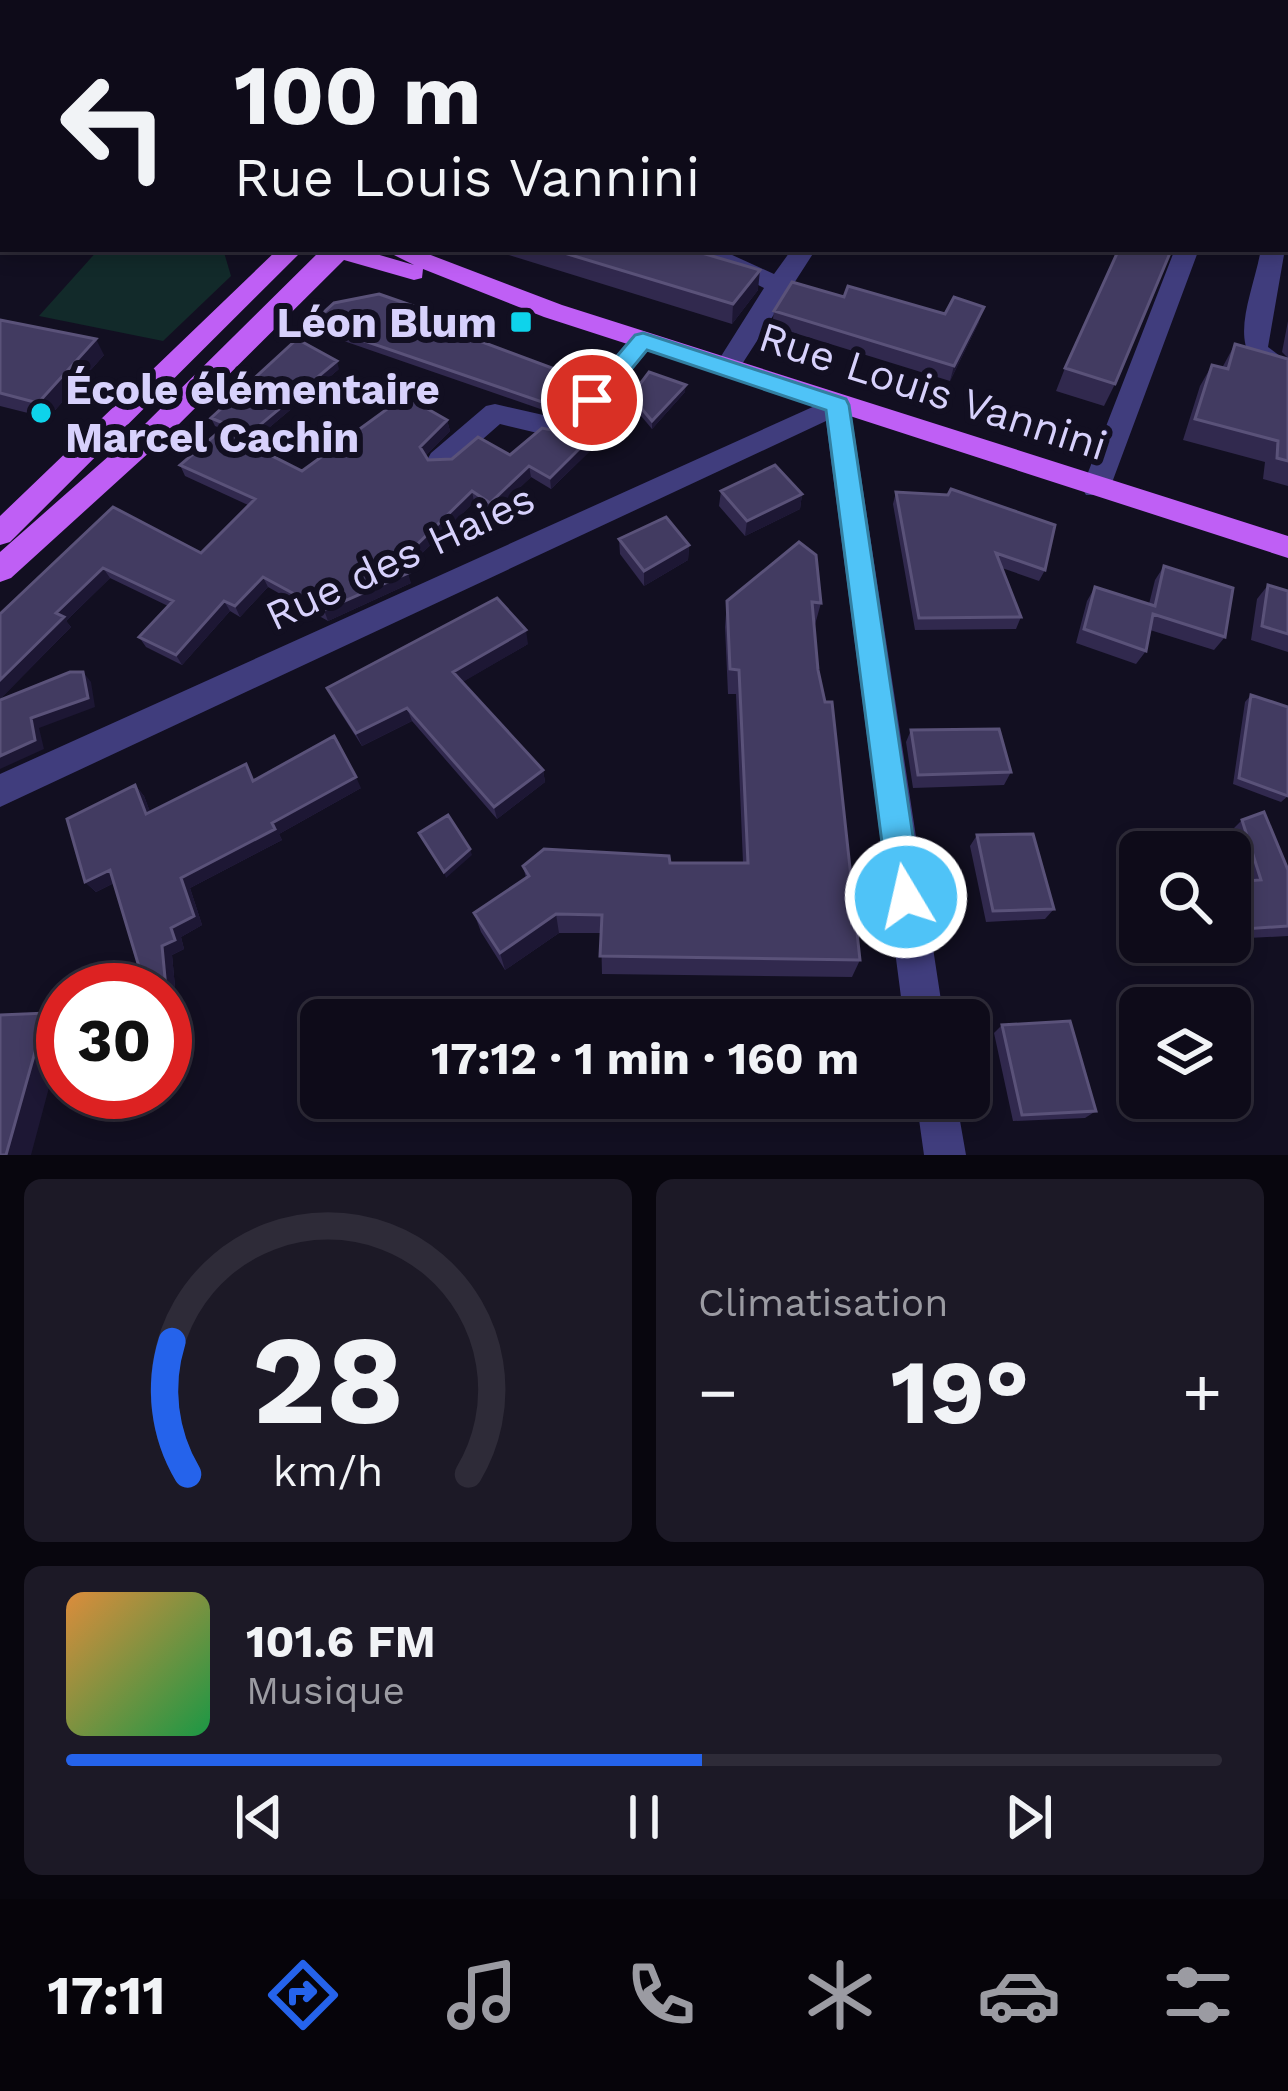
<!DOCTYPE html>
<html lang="fr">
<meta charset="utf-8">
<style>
body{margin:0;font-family:"Work Sans",sans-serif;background:#1c1926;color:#f1f3f6;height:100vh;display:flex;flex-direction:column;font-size:45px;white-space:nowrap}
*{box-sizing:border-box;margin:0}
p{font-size:39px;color:#9b9ba2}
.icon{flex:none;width:66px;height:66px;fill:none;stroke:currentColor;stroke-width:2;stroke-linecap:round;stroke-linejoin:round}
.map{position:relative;height:1155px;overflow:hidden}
.drawer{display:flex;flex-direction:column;gap:24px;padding:24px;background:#08060e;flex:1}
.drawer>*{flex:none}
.guide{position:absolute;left:0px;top:0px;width:1290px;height:252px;box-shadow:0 6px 18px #0003,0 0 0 3px #2e2b38;background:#0e0b19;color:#f1f3f6;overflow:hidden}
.fabs{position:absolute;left:1119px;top:831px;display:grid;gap:24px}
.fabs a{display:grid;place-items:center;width:132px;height:132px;border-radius:18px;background:#0e0b19;box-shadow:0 6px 18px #0003,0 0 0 3px #2e2b38;font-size:60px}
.speed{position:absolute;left:36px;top:963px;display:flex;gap:24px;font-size:60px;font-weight:700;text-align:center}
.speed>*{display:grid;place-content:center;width:156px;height:156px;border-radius:50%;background:#0e0b19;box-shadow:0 6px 18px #0003,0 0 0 3px #2e2b38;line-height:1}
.speed .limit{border:18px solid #d22;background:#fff;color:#111}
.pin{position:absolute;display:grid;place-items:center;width:102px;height:102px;color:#fff;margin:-51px;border:6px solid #fff;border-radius:50%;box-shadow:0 3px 12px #0007}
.me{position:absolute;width:132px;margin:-66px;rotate:351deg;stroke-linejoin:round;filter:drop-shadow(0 0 9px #0008)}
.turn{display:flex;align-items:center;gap:42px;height:252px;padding:0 36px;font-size:54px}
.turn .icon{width:156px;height:156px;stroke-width:2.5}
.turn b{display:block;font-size:84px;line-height:102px}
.big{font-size:90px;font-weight:700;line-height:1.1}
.drawer .widget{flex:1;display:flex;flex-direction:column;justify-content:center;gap:18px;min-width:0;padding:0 42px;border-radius:18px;background:#1c1926}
.drawer .dial{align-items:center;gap:0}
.dial svg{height:312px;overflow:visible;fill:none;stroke:#2e2b38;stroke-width:7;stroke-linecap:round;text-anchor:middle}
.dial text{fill:#f1f3f6;stroke:none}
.song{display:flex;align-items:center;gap:36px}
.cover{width:144px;height:144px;border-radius:18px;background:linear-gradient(135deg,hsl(30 70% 55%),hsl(140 70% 35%))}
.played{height:12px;border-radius:6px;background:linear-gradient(90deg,#2563eb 55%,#2e2b38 55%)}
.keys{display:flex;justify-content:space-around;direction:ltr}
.heat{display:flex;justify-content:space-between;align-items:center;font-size:66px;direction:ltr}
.drawer .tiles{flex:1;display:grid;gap:24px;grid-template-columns:1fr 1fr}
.widget:last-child{grid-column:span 2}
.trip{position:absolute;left:300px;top:999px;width:690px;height:120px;border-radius:18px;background:#0e0b19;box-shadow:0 6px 18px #0003,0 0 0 3px #2e2b38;font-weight:700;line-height:120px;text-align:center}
.dock{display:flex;height:192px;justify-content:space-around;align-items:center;background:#06040a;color:#9b9ba2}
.dock .icon{width:84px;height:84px}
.dock .selected{color:#2563eb}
.dock b{font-size:54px;color:#f1f3f6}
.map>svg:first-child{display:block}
.green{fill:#122a2a}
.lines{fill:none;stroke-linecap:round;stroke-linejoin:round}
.path{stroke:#36aca6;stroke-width:4.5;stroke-dasharray:4.5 6;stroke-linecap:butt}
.minor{fill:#403d7d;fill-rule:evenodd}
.major{fill:#bf5ff5;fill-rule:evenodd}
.wall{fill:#31294e}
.shaded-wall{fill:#1d1734}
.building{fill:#423b61;stroke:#5a5279;stroke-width:3}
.route{fill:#4fc3f7;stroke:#337fa1;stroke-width:3}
.poi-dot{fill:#0ed3eb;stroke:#120f21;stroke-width:4.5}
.labels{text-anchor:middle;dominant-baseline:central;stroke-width:12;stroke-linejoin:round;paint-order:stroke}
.poi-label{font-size:42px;font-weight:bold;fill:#d7d1fc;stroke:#120f21;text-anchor:end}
.street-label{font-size:42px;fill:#d7d1fc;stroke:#120f21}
</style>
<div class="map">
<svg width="1288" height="1155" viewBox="0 0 1288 1155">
<rect width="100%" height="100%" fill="#120f21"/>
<path class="green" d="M 99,249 L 223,249 L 231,276 L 163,341 L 39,316 Z"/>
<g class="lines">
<path class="path" d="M 276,3 L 280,0"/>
<path class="minor" d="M 428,0 L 446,0 L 447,3 L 429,3 Z
M 811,0 L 843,0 L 845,3 L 813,3 Z
M 1287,70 L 1288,70 L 1288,82 L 1287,82 Z
M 3,107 L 3,120 L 0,121 L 0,108 Z
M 1288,181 L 1288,195 L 1287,196 L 1287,182 Z
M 688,249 L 719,249 L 774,274 L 792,249 L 816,249 L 735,375 L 726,378 L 713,369 L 764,288 Z
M 1175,249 L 1199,249 L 1110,488 L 1106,495 L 1086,495 L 1082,488 Z
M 1261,249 L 1285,249 L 1268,347 L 1288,362 L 1288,382 C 1217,361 1251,304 1261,249 Z
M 642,333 L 655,341 L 651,347 L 577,437 L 567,440 L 500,424 L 451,467 L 431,467 L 427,460 L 431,453 L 486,406 L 495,404 L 561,419 L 633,335 Z
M 837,396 L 850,405 L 944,1020 L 904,1020 L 826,421 L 0,807 L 0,774 Z
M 916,1098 L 956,1098 L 966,1155 L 924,1155 Z"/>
<path class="major" d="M 0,158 L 3,158 L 3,170 L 0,170 Z
M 278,249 L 304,249 L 10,542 L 0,545 L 0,516 Z
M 322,249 L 359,249 L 414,265 L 382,249 L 415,249 L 562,305 L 1288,536 L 1288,558 L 544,317 L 423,269 L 422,278 L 414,280 L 344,260 L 164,439 L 11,578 L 0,582 L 0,552 L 144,425 Z"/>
</g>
<path class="wall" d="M 489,249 L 688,249 L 758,290 L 732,324 Z
M 844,297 L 979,322 L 950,381 L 772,326 L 774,311 Z
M 425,310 L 426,318 L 424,320 L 580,386 L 549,412 L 315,331 L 312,323 Z
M 0,320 L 104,355 L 48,418 L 0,406 Z
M 1288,321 L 1288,358 L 1282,352 Z
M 1235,344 L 1288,359 L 1288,486 L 1263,479 L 1265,462 L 1183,440 L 1200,386 L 1212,365 L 1222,368 Z
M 1065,368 L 1115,384 L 1104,406 L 1056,391 Z
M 339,369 L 252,442 L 215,426 L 211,418 Z
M 685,392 L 652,429 L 631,404 L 631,396 Z
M 447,420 L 450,431 L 426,455 L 428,460 L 510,455 L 567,433 L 595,433 L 596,445 L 551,489 L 531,477 L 492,514 L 474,502 L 404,571 L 411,583 L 328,621 L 268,587 L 240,617 L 230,611 L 182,665 L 146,647 L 139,637 L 168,606 L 110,578 L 66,621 L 71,627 L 0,699 L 113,507 L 201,553 L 248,505 L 185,476 L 180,465 L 302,471 Z
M 721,491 L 802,494 L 800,509 L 745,536 L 719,506 Z
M 896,492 L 1045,570 L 1039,581 L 1002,568 L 1021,617 L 1016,629 L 915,630 L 893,504 Z
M 619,539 L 689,545 L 688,560 L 644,586 L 620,554 Z
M 1164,566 L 1225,637 L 1214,650 L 1150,630 L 1146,651 L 1136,664 L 1076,643 L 1087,601 L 1095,587 L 1149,604 L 1155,580 Z
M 1268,585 L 1288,591 L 1288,652 L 1251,640 L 1257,599 Z
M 727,601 L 821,603 L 814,628 L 818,670 L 860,960 L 852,977 L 602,974 L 601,933 L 559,933 L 505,970 L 481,932 L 474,913 L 526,878 L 523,866 L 743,863 L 736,694 L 728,694 L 725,627 Z
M 528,644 L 462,682 L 543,770 L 545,782 L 497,819 L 412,721 L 362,746 L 333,701 L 327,688 Z
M 1251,695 L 1288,796 L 1281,802 L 1233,784 L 1245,702 Z
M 911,730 L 1011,772 L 1004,785 L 913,788 L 906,742 Z
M 255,780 L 361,788 L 279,834 L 282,840 L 190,888 L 202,925 L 181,937 L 184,949 L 172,955 L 178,1019 L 165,1021 L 165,990 L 114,883 L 96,892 L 85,882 L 135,785 L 144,796 L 150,812 Z
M 1242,820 L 1288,870 L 1288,936 L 1230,939 L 1230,882 L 1245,881 L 1230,832 Z
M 977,835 L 1054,909 L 1045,919 L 986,922 L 970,846 Z
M 1002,1025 L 1096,1111 L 1085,1118 L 1013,1121 L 994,1033 Z"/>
<path class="shaded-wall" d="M 3,40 L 3,70 L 0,72 L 0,42 Z
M 3,204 L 3,247 L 0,250 L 0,207 Z
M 760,270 L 758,290 L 732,324 L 733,304 Z
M 984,307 L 979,322 L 950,381 L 954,366 Z
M 96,339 L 104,355 L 48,418 L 38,403 Z
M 337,361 L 339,369 L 252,442 L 249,434 Z
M 579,378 L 580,386 L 549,412 L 548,404 Z
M 686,385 L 685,392 L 652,429 L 652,421 Z
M 447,420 L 450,431 L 423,458 L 420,447 Z
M 595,433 L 596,445 L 551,489 L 550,478 Z
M 529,466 L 531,477 L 492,514 L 490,503 Z
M 472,491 L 474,502 L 398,577 L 395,566 Z
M 802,494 L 800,509 L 745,536 L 747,521 Z
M 689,545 L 688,560 L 644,586 L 644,571 Z
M 103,568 L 110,578 L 66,621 L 71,627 L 0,699 L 0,680 L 56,613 Z
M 408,573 L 411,583 L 328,621 L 324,610 Z
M 263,577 L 268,587 L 240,617 L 235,606 Z
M 224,601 L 230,611 L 182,665 L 176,655 Z
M 526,630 L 528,644 L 456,686 L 453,672 Z
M 83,672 L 91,682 L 95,707 L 39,728 L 44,749 L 0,769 L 0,756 L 31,718 Z
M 407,708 L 412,721 L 362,746 L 356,733 Z
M 543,770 L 545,782 L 497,819 L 494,807 Z
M 356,777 L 361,788 L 279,834 L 282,840 L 190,888 L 202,925 L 181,937 L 184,949 L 172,955 L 178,1019 L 168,1010 L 162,946 L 171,928 L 181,878 L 272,823 Z
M 135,785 L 144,796 L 155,825 L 146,814 Z
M 470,849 L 472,855 L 446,878 L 444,872 Z
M 110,870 L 120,880 L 96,892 L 85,882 Z
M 556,914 L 559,933 L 505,970 L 500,953 Z
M 46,1013 L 63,1024 L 63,1035 L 31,1155 L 6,1155 Z"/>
<path class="building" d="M 0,0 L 147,0 L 159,2 L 3,3 L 3,40 L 0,42 Z
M 347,0 L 381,0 L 397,3 L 344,3 Z
M 635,0 L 731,0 L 728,3 L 632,3 Z
M 1154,0 L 1193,0 L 1192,3 L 1153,3 Z
M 1276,0 L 1288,0 L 1288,29 L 1287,3 L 1276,3 Z
M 0,172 L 3,173 L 3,204 L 0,207 Z
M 551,249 L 688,249 L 760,270 L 733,304 Z
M 1119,249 L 1157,249 L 1170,253 L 1115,384 L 1065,368 Z
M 792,282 L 844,297 L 848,286 L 945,314 L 954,297 L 984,307 L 954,366 L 774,311 Z
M 379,294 L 425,310 L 418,318 L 579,378 L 548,404 L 312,323 L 334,303 Z
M 0,320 L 96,339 L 38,403 L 0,393 Z
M 297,339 L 337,361 L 249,434 L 211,418 Z
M 1235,344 L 1288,359 L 1288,461 L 1277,458 L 1278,441 L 1195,419 L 1212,365 L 1228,369 Z
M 649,372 L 686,385 L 652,421 L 631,396 Z
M 405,396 L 447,420 L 420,447 L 428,460 L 452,459 L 478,437 L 510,455 L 542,428 L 567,433 L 586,422 L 595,433 L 550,478 L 529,466 L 490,503 L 472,491 L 395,566 L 408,573 L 324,610 L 263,577 L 235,606 L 224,601 L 176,655 L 139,637 L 173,601 L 103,568 L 56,613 L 64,617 L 0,680 L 0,614 L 113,507 L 201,553 L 255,499 L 180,465 L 221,430 L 302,471 Z
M 775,465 L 802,494 L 747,521 L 721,491 Z
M 951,489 L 1055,525 L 1045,570 L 996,553 L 1021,617 L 919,618 L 896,492 L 948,495 Z
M 666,517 L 689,545 L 644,571 L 619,539 Z
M 799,542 L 816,555 L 821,603 L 812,602 L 818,670 L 825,702 L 832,702 L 860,960 L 600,956 L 602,915 L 556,914 L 500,953 L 474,913 L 529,876 L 523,866 L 544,849 L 669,856 L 670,863 L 748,863 L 739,670 L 730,669 L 727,601 Z
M 1164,566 L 1233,588 L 1225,637 L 1153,614 L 1146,651 L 1084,629 L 1095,587 L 1155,606 Z
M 1268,585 L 1288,591 L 1288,634 L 1262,626 Z
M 497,598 L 526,630 L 453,672 L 543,770 L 494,807 L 407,708 L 356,733 L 327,688 Z
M 70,672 L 83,672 L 88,698 L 31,718 L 35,740 L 0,756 L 0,700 Z
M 1251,695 L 1288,707 L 1288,796 L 1239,778 Z
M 999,729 L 1011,772 L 918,775 L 911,730 Z
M 334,736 L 356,777 L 272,823 L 275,829 L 181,878 L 194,916 L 171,928 L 175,940 L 162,946 L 168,1010 L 165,1011 L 165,990 L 146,990 L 110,870 L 85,882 L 67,819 L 135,785 L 146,814 L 246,764 L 253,781 Z
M 1264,812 L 1288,870 L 1288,926 L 1230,930 L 1230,882 L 1261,880 L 1242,820 Z
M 448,815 L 470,849 L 444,872 L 419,833 Z
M 1033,834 L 1054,909 L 993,911 L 977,835 Z
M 46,1013 L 6,1155 L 0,1155 L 0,1015 Z
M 1070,1021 L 1096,1111 L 1022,1115 L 1002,1025 Z"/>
<path class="route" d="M 643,333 L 846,399 L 849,405 L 922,897 L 917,908 L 906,913 L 894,908 L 889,897 L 826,410 L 647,350 L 601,406 L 584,406 L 584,395 L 635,335 Z"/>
<g class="poi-dot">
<rect x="509" y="310" width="24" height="24" rx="6"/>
<circle cx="41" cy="413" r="12"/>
</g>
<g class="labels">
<g class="poi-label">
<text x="497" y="322">Léon Blum</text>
<text x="65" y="389" text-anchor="start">École élémentaire<tspan x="65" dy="48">Marcel Cachin</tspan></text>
</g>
<g class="street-label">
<text transform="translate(933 391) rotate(18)">Rue Louis Vannini</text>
<text transform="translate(400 557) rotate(-25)">Rue des Haies</text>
</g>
</g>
</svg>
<div class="fabs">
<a><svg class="icon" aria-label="search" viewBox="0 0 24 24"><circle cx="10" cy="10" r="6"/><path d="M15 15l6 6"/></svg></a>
<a><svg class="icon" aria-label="layers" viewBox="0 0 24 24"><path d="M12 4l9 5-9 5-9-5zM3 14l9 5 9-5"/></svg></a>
</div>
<div class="speed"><div class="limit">30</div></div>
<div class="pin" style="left:592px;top:400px;background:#d93025"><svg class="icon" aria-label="arrive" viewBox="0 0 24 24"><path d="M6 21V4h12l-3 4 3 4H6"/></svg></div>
<svg class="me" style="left:906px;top:897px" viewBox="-20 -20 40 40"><circle r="17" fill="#4fc3f7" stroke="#fff" stroke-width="3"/><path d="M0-11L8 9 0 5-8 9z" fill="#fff"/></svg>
<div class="trip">17:12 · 1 min · 160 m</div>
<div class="guide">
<div class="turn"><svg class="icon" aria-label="left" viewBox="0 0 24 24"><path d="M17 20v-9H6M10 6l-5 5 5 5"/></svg><div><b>100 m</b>Rue Louis Vannini</div></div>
</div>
</div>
<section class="drawer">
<div class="tiles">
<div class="widget dial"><svg viewBox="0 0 100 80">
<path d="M14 69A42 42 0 1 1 86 69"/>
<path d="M14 69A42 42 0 0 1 10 35" stroke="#2563eb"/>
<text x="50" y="56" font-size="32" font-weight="700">28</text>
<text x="50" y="72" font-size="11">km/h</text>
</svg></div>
<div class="widget"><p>Climatisation</p>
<div class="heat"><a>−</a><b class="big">19°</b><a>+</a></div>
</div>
<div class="widget">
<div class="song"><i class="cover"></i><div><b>101.6 FM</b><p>Musique</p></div></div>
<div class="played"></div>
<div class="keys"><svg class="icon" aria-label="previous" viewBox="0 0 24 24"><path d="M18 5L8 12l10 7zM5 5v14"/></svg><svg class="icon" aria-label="pause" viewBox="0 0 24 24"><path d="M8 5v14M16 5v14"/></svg><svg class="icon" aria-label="next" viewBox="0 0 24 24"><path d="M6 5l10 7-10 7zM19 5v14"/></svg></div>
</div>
</div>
</section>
<nav class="dock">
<b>17:11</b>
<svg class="icon selected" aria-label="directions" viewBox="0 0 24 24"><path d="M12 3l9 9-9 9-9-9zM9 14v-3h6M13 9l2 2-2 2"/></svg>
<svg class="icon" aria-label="music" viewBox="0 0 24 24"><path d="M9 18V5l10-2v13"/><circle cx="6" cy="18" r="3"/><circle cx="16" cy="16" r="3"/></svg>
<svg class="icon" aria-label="phone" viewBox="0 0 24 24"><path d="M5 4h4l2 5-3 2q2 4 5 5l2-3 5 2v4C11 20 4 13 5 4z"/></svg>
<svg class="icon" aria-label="climate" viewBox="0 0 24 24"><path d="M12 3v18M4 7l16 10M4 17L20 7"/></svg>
<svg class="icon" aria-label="car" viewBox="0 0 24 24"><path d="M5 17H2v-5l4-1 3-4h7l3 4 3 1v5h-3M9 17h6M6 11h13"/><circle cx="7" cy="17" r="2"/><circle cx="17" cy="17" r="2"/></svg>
<svg class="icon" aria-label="filters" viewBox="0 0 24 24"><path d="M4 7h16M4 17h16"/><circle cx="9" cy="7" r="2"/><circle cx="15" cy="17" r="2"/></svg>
</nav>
